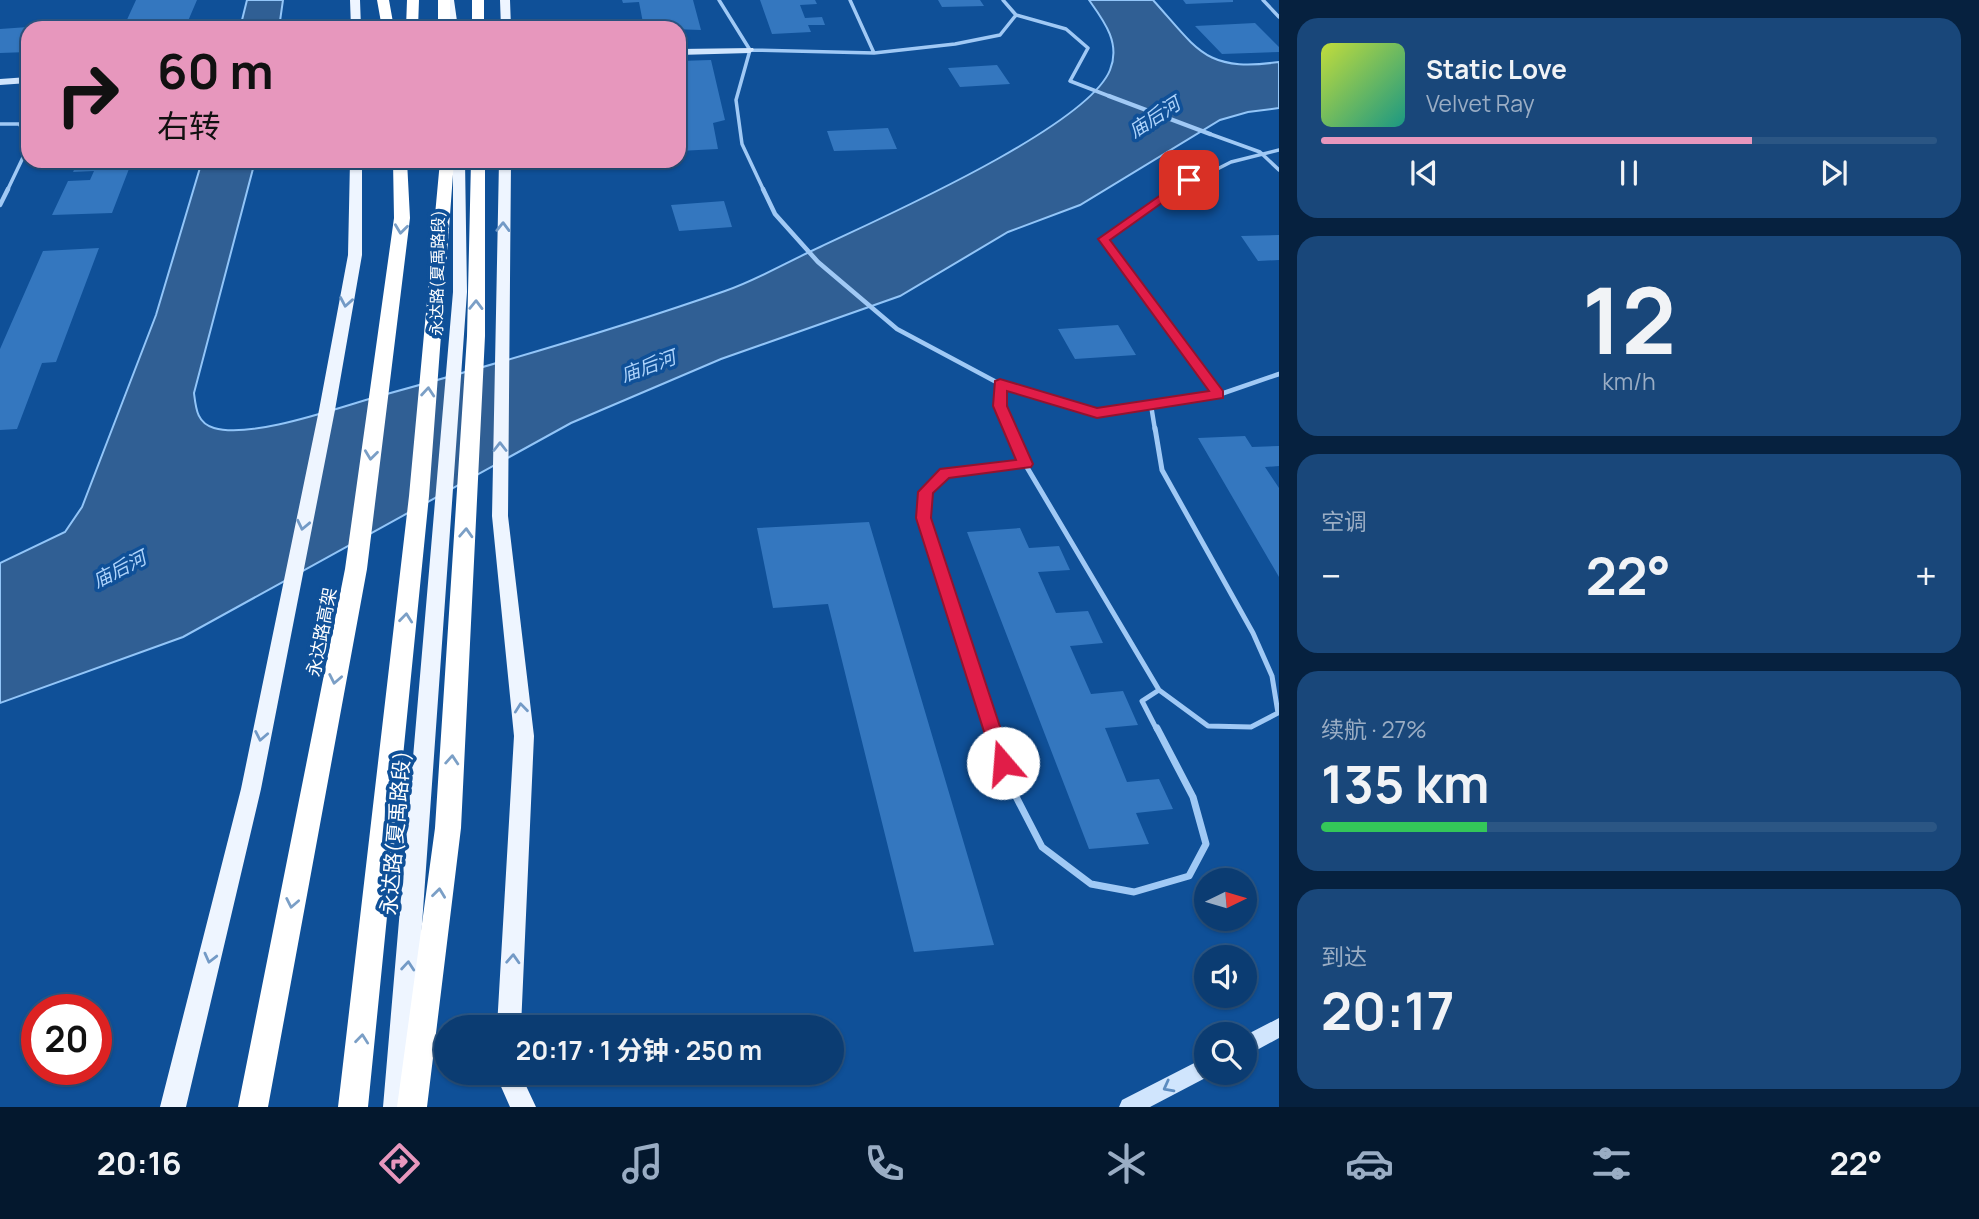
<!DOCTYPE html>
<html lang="zh">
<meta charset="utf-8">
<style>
body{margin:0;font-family:Manrope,"Noto Sans SC",sans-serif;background:#19477a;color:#f1f3f6;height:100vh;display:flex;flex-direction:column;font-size:26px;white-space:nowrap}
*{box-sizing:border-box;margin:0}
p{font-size:23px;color:#9aadc4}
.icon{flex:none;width:38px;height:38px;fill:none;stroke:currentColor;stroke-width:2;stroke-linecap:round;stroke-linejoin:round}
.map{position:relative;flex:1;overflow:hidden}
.panel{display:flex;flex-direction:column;gap:18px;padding:18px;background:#06213f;width:700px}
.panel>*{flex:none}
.banner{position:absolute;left:21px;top:21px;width:665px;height:147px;border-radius:21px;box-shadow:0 2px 5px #0004,0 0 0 2px #2b5684;background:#e797bd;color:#111;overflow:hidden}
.needle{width:46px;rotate:85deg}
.fabs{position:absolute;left:1194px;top:868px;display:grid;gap:14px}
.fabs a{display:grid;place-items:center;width:63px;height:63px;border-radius:50%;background:#0b3c72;box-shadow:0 2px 5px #0004,0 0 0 2px #2b5684;font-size:35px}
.speed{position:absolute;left:21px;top:994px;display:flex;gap:14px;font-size:35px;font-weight:700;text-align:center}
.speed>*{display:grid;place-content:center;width:91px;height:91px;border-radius:50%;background:#0b3c72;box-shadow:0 2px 5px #0004,0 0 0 2px #2b5684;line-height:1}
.speed .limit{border:10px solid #d22;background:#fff;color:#111}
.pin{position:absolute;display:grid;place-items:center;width:60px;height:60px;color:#fff;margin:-30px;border-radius:14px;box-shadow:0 4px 10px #0006}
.me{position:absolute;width:77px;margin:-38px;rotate:342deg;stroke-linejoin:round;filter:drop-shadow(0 0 5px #0008)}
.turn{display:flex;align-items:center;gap:24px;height:147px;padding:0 21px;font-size:32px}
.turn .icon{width:91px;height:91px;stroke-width:2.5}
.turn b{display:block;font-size:49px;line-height:60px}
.big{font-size:52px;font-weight:700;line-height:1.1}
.panel .card{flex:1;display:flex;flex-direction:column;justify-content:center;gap:10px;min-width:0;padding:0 24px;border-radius:21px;background:#19477a}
.panel .dial{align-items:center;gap:0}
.dial b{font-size:91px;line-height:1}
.song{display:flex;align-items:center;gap:21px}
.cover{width:84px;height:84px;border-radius:10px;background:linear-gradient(135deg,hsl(70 70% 55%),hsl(170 70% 35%))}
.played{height:7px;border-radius:4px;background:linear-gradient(90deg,#e797bd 70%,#2b5684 70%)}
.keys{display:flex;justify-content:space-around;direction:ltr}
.heat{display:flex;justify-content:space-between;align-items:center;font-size:38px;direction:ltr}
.charge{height:10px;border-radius:5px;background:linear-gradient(90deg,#34c759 27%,#2b5684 0)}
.trip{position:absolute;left:434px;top:1015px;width:410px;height:70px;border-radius:35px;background:#0b3c72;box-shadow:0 2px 5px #0004,0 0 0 2px #2b5684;font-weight:700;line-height:70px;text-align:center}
.tab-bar{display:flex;height:112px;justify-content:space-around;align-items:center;background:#04182e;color:#9aadc4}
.tab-bar .icon{width:49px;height:49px}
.tab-bar .selected{color:#e797bd}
.tab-bar b{font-size:32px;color:#f1f3f6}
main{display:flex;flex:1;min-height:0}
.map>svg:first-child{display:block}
.water{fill:#305f94;stroke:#92c5f8;stroke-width:2}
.building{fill:#3477bf}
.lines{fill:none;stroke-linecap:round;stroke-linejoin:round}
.lane-far3{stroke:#a0c9f5;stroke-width:3.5}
.lane-far2{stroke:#a0c9f5;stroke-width:4.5}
.lane-far1{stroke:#a0c9f5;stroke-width:5}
.lane{stroke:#a0c9f5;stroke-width:7}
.street{stroke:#a0c9f5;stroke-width:4.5}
.secondary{fill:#d0e5fd;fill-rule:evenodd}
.primary{fill:#eef5ff;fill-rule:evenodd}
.highway{fill:#fff;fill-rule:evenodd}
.oneway{stroke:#739ac6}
.oneway2{stroke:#7b9fc6}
.oneway3{stroke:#5c8cc0}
.route{fill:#e11d48;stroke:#92132f;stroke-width:2}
.labels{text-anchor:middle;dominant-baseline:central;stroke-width:7;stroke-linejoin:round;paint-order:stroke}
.far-street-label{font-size:16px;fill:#fff;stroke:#0f5098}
.street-label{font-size:18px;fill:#fff;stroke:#0f5098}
.water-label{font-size:19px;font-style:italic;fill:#add3fb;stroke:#0f5098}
.near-street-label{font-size:21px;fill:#fff;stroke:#0f5098}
</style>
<main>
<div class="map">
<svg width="1279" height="1107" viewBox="0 0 1279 1107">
<rect width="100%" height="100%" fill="#0f5098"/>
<path class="water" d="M 247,0 L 283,0 L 279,28 L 240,28 Z
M 1089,0 L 1153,0 C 1199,51 1205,72 1279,62 L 1279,108 L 1248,112 L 1220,120 L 1080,205 L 1008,232 L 900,296 L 721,359 L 571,423 L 183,637 L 0,703 L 0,563 L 65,532 L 82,507 L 156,315 L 202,161 L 255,161 L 194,393 C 196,409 197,423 214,428 C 252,439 337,408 376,397 C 493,365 611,331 725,291 C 757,280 789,261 820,247 C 881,218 1087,127 1110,70 C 1121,43 1104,21 1089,0 Z"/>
<path class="building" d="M 136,0 L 197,0 L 185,28 L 73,28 L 125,24 Z
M 622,0 L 693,0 L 701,30 L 644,28 L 639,2 L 623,3 Z
M 760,0 L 815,0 L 817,4 L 800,5 L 805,18 L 822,17 L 825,25 L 808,25 L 811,32 L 772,34 Z
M 938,0 L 980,0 L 984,6 L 942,7 Z
M 1183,0 L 1233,0 L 1233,2 L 1186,4 Z
M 1255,23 L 1279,47 L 1279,52 L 1222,54 L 1195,26 Z
M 28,27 L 28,52 L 0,53 L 0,29 Z
M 711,60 L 725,120 L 713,123 L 718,149 L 679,151 L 679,61 Z
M 997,65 L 1010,84 L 960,87 L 948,68 Z
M 888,128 L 897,149 L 834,151 L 827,131 Z
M 78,161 L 132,161 L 112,213 L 52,215 L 68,181 L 90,180 L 94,171 L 73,172 Z
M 724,201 L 732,227 L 679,231 L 671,205 Z
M 1279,235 L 1279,260 L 1258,261 L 1241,236 Z
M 99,248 L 56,362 L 42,363 L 17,429 L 0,430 L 0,349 L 43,251 Z
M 1118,325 L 1136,355 L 1075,359 L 1058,329 Z
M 1245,436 L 1252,447 L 1279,446 L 1279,466 L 1265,467 L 1279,488 L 1279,577 L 1198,438 Z
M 869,522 L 994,945 L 914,952 L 828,604 L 773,608 L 757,528 Z
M 1020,528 L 1029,548 L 1059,546 L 1070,570 L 1038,572 L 1056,613 L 1088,611 L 1103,643 L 1070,646 L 1091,694 L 1123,691 L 1138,725 L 1105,728 L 1127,782 L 1159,779 L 1173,809 L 1136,813 L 1149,844 L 1089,849 L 967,532 Z"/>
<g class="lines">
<path class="lane-far3" d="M 719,0 L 750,50 L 736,100 L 742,144 L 764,191
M 850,0 L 874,53
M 1003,0 L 1016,15
M 1263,0 L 1279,17
M 750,50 L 874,53 L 955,44 L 1000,35 L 1016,15 L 1066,29 L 1088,48 L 1070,81 L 1109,96
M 0,124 L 19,124 L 28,134
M 1210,134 L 1260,152 L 1279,170
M 7,191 L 28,147
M 1174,191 L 1231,162 L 1279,150"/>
<path class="lane-far2" d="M 763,189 L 775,214 L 818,262 L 897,329 L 1000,384 L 1097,413 L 1218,395 L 1279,374
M 1177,189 L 1104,239 L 1218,395
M 0,205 L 8,189
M 1000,384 L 1000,406 L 1010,430
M 1151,405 L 1155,430"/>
<path class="lane-far1" d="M 1009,428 L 1025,464 L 1159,690 L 1208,726 L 1251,727 L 1278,713 L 1272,676 L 1253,633 L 1162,470 L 1155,428
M 992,730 L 923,518 L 926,492 L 945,473 L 1025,464
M 1157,730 L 1142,701 L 1159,690"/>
<path class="lane" d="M 992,728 L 1011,787 L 1042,847 L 1091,884 L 1134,892 L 1189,876 L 1206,844 L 1193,797 L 1157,728"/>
<path class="street" d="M 1109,96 L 1210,134"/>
<path class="secondary" d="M 753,48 L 754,50 L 750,53 L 679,55 L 679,49 Z
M 28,77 L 28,83 L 0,85 L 0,79 Z
M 1279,1018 L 1279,1038 L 1244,1057 L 1244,1036 Z
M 1206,1057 L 1206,1073 L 1213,1074 L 1150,1107 L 1119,1107 L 1122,1100 Z"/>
<path class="primary" d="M 350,0 L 360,0 L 361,28 L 351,28 Z
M 444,0 L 454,0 L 458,28 L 448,28 Z
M 500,0 L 510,0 L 511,28 L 501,28 Z
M 350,161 L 362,161 L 362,255 L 335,410 L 261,789 L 186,1107 L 160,1107 L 241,789 L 319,410 L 348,255 Z
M 453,161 L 465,161 L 467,292 L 409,1107 L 383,1107 L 453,292 Z
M 499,161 L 511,161 L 508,516 L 534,736 L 521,1027 L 497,1027 L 514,736 L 492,516 Z
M 495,1073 L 520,1073 L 536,1107 L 510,1107 Z"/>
<path class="highway" d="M 377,0 L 389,0 L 394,28 L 382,28 Z
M 407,0 L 419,0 L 418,28 L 406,28 Z
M 438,0 L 450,0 L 450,28 L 438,28 Z
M 472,0 L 484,0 L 484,28 L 472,28 Z
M 393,161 L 407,161 L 410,218 L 367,569 L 268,1107 L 238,1107 L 345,569 L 394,218 Z
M 440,161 L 454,161 L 429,496 L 368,1107 L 338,1107 L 409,496 Z
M 471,161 L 485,161 L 485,336 L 461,828 L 427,1107 L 397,1107 L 435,828 L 467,336 Z"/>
</g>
<defs><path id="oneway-chevron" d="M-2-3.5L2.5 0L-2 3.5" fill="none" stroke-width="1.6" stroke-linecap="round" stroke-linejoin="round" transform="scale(1.75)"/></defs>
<g class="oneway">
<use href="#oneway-chevron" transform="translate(503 227) rotate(-89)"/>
<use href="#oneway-chevron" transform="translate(346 302) rotate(100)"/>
<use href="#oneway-chevron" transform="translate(500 447) rotate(-90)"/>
<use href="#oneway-chevron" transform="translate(303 525) rotate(102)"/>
<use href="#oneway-chevron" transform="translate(521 708) rotate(-96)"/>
<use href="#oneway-chevron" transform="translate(261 736) rotate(101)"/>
<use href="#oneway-chevron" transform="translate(210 958) rotate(104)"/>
<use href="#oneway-chevron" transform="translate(513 959) rotate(-87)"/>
<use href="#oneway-chevron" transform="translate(408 966) rotate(-85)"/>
</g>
<g class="oneway2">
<use href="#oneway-chevron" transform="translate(401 229) rotate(97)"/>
<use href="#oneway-chevron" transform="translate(476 305) rotate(-89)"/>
<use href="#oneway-chevron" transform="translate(428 392) rotate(-85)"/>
<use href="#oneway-chevron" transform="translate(371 455) rotate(97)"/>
<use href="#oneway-chevron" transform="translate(466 533) rotate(-87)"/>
<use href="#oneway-chevron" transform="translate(406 618) rotate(-84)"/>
<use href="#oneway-chevron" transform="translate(335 679) rotate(101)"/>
<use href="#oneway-chevron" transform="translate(452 760) rotate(-86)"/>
<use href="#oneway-chevron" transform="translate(439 893) rotate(-83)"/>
<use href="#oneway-chevron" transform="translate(292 903) rotate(101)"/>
<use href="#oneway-chevron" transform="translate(362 1039) rotate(-84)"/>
</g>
<use class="oneway3" href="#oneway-chevron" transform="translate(1168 1087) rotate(152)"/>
<path class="route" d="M 1185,178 L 1194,180 L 1110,240 L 1223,391 L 1223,398 L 1097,418 L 1007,391 L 1007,406 L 1033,464 L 1031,467 L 949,478 L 933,493 L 931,518 L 1012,763 L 1010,768 L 997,768 L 994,763 L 916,518 L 918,492 L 940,469 L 1016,460 L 993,406 L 995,381 L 1000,379 L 1097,408 L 1209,391 L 1098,239 Z"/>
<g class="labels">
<g class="far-street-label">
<text transform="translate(437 273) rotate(-89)">永达路(夏禹路段)</text>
</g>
<g class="street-label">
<text transform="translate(321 632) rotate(-79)">永达路高架</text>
</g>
<g class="water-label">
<text transform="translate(1154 117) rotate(-33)">庙后河</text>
<text transform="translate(648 366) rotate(-20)">庙后河</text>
<text transform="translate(119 569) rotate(-27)">庙后河</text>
</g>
<g class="near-street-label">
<text transform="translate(395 833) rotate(-85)">永达路(夏禹路段)</text>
</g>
</g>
</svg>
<div class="fabs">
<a><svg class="needle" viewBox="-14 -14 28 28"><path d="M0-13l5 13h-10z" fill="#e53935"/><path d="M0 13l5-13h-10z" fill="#9aadc4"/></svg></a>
<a><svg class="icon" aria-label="sound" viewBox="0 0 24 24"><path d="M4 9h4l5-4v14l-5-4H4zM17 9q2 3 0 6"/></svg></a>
<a><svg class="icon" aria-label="search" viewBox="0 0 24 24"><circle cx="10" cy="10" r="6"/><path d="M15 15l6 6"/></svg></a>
</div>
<div class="speed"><div class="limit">20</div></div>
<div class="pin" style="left:1189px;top:180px;background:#d93025"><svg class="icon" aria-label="arrive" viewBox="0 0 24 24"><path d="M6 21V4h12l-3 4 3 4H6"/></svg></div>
<svg class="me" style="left:1003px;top:763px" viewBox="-20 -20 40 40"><circle r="19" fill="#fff"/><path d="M0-13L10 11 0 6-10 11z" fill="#e11d48"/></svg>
<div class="trip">20:17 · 1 分钟 · 250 m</div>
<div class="banner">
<div class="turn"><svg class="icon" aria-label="right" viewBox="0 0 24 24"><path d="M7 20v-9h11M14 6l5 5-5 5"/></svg><div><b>60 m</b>右转</div></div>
</div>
</div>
<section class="panel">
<div class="card">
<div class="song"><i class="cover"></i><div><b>Static Love</b><p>Velvet Ray</p></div></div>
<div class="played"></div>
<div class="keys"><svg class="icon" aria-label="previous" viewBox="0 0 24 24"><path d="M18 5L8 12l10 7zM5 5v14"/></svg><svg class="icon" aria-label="pause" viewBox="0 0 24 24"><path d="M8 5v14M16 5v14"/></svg><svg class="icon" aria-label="next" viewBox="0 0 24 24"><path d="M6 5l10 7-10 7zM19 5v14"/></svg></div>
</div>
<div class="card dial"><b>12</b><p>km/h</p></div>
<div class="card"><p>空调</p>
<div class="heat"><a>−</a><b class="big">22°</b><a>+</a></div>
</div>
<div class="card"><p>续航 · 27%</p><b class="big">135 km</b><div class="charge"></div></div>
<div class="card"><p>到达</p><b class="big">20:17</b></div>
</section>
</main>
<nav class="tab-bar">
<b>20:16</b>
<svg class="icon selected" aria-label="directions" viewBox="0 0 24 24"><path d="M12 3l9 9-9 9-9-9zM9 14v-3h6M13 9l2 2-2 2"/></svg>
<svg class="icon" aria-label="music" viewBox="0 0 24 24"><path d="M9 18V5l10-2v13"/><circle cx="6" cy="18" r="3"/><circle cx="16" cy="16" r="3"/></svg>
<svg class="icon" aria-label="phone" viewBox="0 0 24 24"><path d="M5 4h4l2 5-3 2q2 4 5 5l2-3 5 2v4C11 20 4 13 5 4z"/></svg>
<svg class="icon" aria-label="climate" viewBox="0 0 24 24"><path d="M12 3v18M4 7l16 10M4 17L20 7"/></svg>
<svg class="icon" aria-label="car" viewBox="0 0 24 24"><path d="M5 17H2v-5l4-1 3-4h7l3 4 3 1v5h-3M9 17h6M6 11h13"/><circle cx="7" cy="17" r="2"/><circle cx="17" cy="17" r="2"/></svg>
<svg class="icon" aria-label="filters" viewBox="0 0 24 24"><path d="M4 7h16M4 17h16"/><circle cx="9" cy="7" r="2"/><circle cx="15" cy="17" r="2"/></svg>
<b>22°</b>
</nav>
